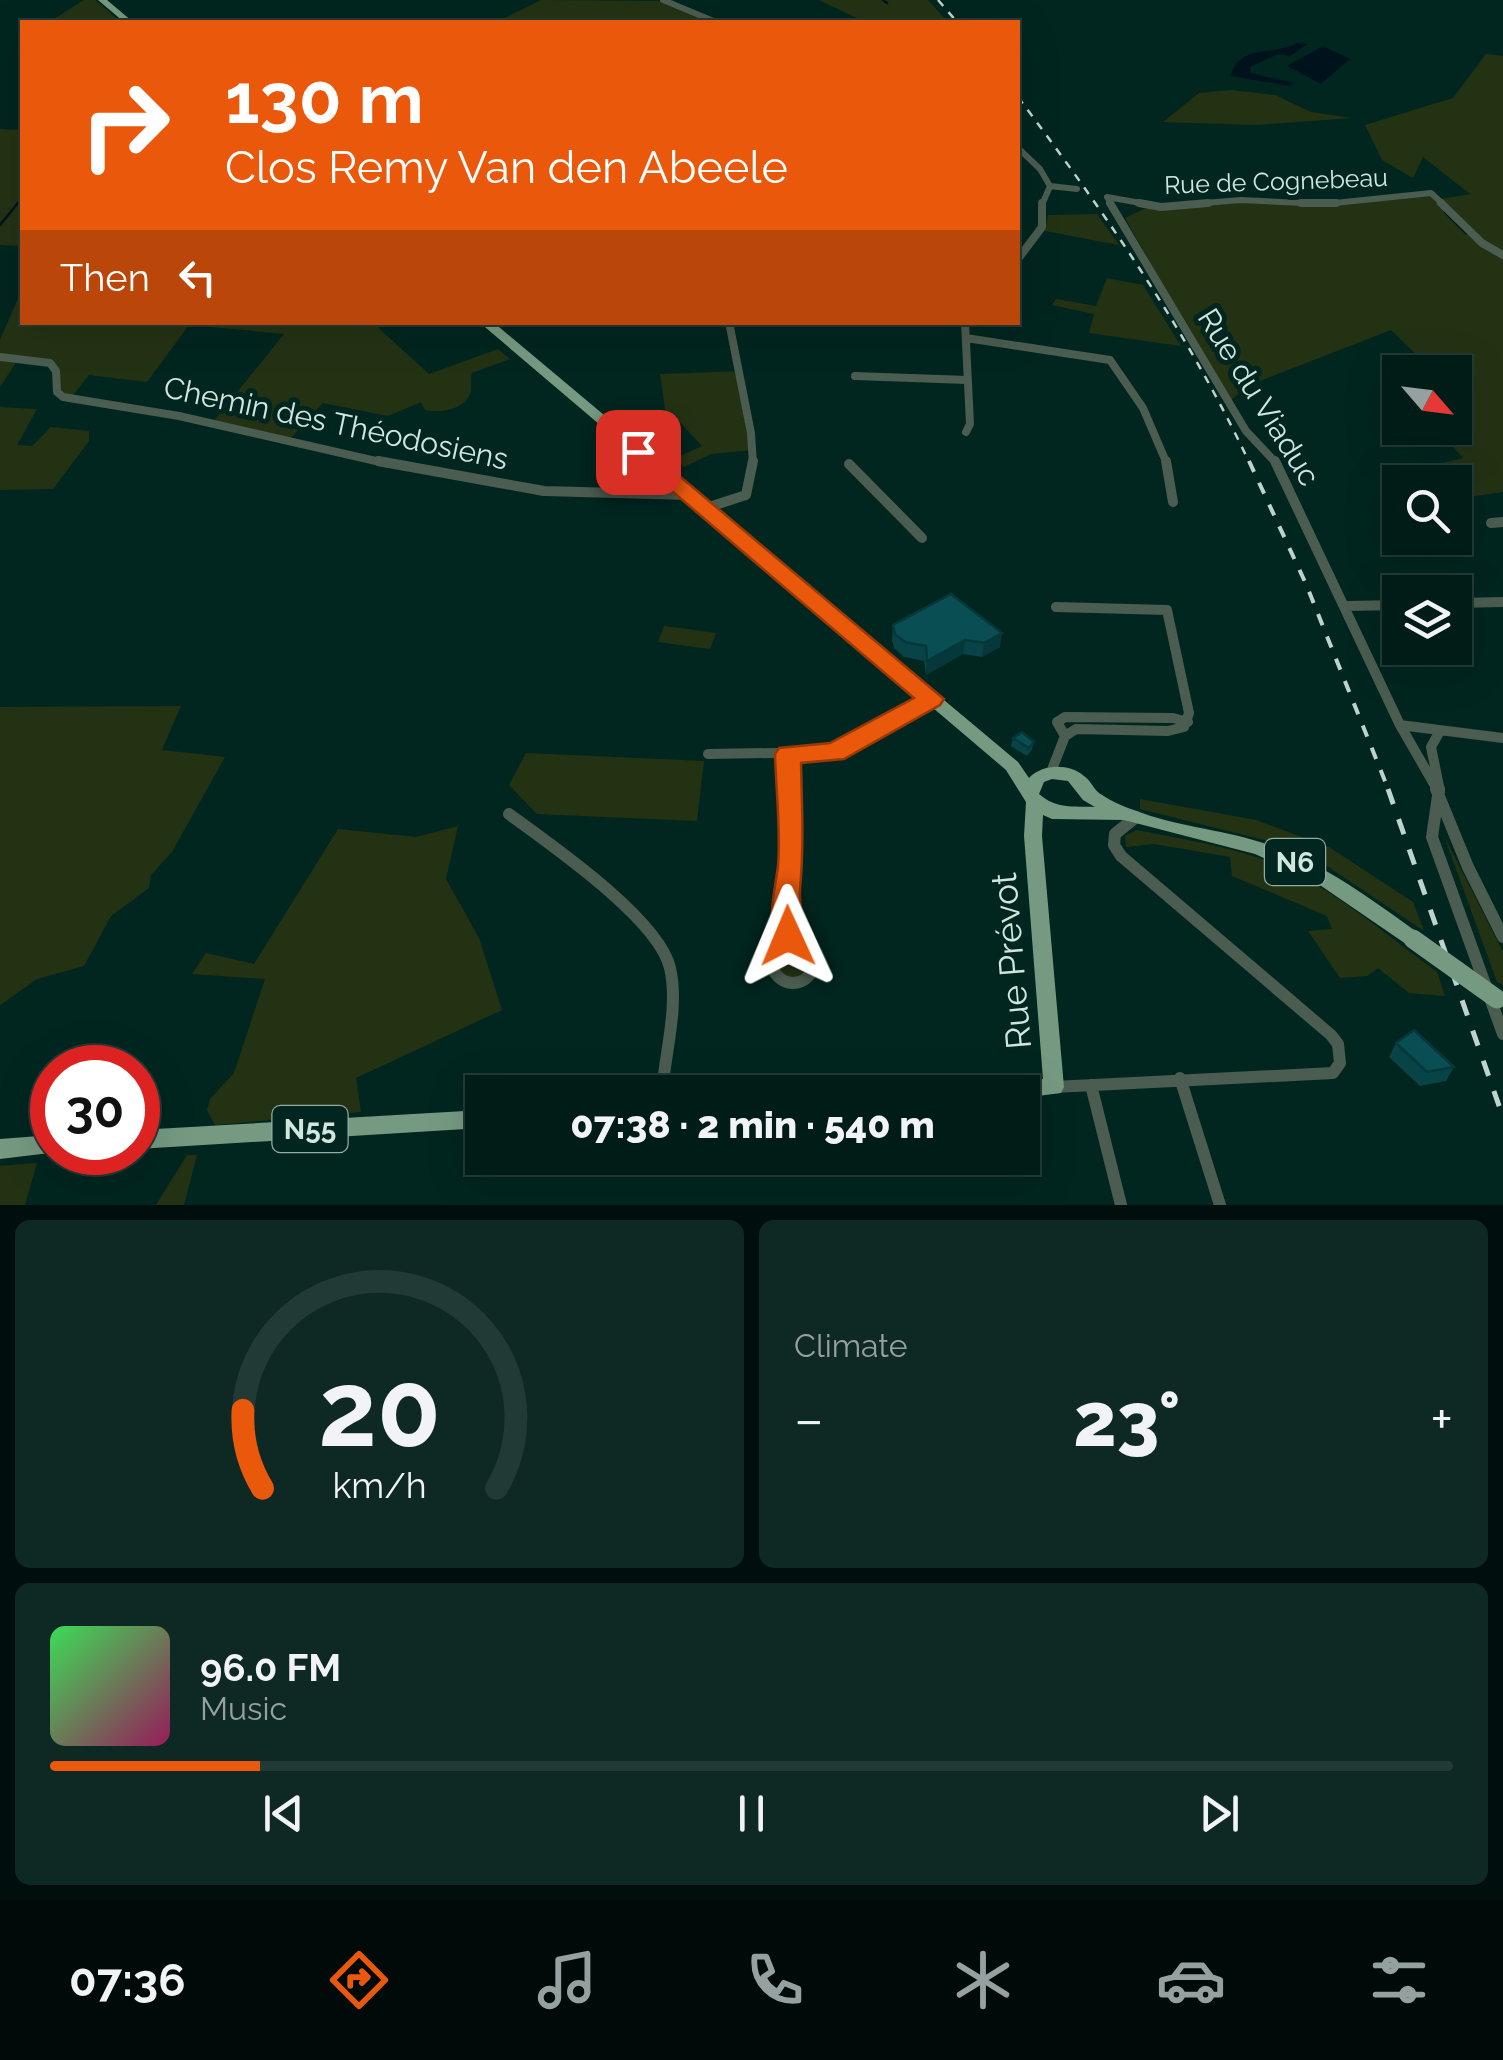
<!DOCTYPE html>
<meta charset="utf-8">
<style>
body{margin:0;font-family:Raleway,sans-serif;background:#0e2924;color:#f1f3f6;height:100vh;display:flex;flex-direction:column;font-size:38px;white-space:nowrap}
*{box-sizing:border-box;margin:0}
p{font-size:32px;color:#95a1a1}
.icon{flex:none;width:55px;height:55px;fill:none;stroke:currentColor;stroke-width:2;stroke-linecap:round;stroke-linejoin:round}
.map{position:relative;height:1205px;overflow:hidden}
.side{display:flex;flex-direction:column;gap:15px;padding:15px;background:#000f0d;flex:1}
.side>*{flex:none}
.guide{position:absolute;left:20px;top:20px;width:1000px;height:305px;border-radius:0px;box-shadow:0 10px 40px #0002,0 0 0 2px #223a36;background:#ea580c;color:#fff;overflow:hidden}
.needle{width:65px;rotate:118deg}
.buttons{position:absolute;left:1382px;top:355px;display:grid;gap:20px}
.buttons a{display:grid;place-items:center;width:90px;height:90px;border-radius:0px;background:#001c17;box-shadow:0 10px 40px #0002,0 0 0 2px #223a36;font-size:50px}
.speed{position:absolute;left:30px;top:1045px;display:flex;gap:20px;font-size:50px;font-weight:700;text-align:center}
.speed>*{display:grid;place-content:center;width:130px;height:130px;border-radius:50%;background:#001c17;box-shadow:0 10px 40px #0002,0 0 0 2px #223a36;line-height:1}
.speed .limit{border:15px solid #d22;background:#fff;color:#111}
.pin{position:absolute;display:grid;place-items:center;width:85px;height:85px;color:#fff;margin:-42px;border-radius:20px;box-shadow:0 5px 15px #0006}
.me{position:absolute;width:110px;margin:-55px;rotate:359deg;stroke-linejoin:round;filter:drop-shadow(0 0 8px #0008)}
.turn{display:flex;align-items:center;gap:35px;height:210px;padding:0 40px;font-size:45px}
.turn .icon{width:130px;height:130px;stroke-width:2.5}
.turn b{display:block;font-size:70px;line-height:85px}
.then{display:flex;align-items:center;height:95px;padding:0 40px;background:#0003;gap:20px;font-size:38px}
.big{font-size:75px;font-weight:800;line-height:1.1}
.side .card{flex:1;display:flex;flex-direction:column;justify-content:center;gap:15px;min-width:0;padding:0 35px;border-radius:15px;background:#0e2924}
.side .dial{align-items:center;gap:0}
.dial svg{height:260px;overflow:visible;fill:none;stroke:#223a36;stroke-width:7;stroke-linecap:round;text-anchor:middle}
.dial text{fill:#f1f3f6;stroke:none}
.song{display:flex;align-items:center;gap:30px}
.cover{width:120px;height:120px;border-radius:15px;background:linear-gradient(135deg,hsl(130 70% 55%),hsl(330 70% 35%))}
.played{height:10px;border-radius:5px;background:linear-gradient(90deg,#ea580c 15%,#223a36 15%)}
.keys{display:flex;justify-content:space-around;direction:ltr}
.heat{display:flex;justify-content:space-between;align-items:center;font-size:55px;direction:ltr}
.side .tiles{flex:1;display:grid;gap:15px;grid-template-columns:1fr 1fr}
.card:last-child{grid-column:span 2}
.trip{position:absolute;left:465px;top:1075px;width:575px;height:100px;border-radius:0px;background:#001c17;box-shadow:0 10px 40px #0002,0 0 0 2px #223a36;font-weight:800;line-height:100px;text-align:center}
.dock{display:flex;height:160px;justify-content:space-around;align-items:center;background:#000b09;color:#95a1a1}
.dock .icon{width:70px;height:70px}
.dock .active{color:#ea580c}
.dock b{font-size:45px;color:#f1f3f6}
.map>svg:first-child{display:block}
.green{fill:#243214}
.water{fill:#00131c}
.lines{fill:none;stroke-linecap:round;stroke-linejoin:round}
.stream{stroke:#00131c;stroke-width:2.5}
.street-far3{stroke:#4b5c50;stroke-width:6}
.street-far2{stroke:#4b5c50;stroke-width:8}
.street-far1{stroke:#4b5c50;stroke-width:10}
.street{stroke:#4b5c50;stroke-width:12}
.primary{fill:#769a81;fill-rule:evenodd}
.rail-far2{stroke:#bdd3cd;stroke-width:2.5;stroke-dasharray:8 8;stroke-linecap:butt}
.rail-far1{stroke:#bdd3cd;stroke-width:4;stroke-dasharray:12 12;stroke-linecap:butt}
.rail{stroke:#bdd3cd;stroke-width:5;stroke-dasharray:16 16;stroke-linecap:butt}
.primary-bridge{stroke:#769a81;stroke-width:19}
.wall{fill:#074347}
.shaded-wall{fill:#06373a}
.building{fill:#084e53;stroke:#06373a;stroke-width:2.5}
.route{fill:#ea580c;stroke:#983908;stroke-width:2.5}
.labels{text-anchor:middle;dominant-baseline:central;stroke-width:10;stroke-linejoin:round;paint-order:stroke}
.far-street-label{font-size:25px;fill:#d2e6e0;stroke:#00261f}
.shield{fill:#00261f;stroke:#93aca6;stroke-width:2.5}
.shield-label{font-size:28px;font-weight:bold;fill:#d2e6e0}
.street-label{font-size:30px;fill:#d2e6e0;stroke:#00261f}
.near-street-label{font-size:35px;fill:#d2e6e0;stroke:#00261f}
</style>
<div class="map">
<svg width="1503" height="1205" viewBox="0 0 1503 1205">
<rect width="100%" height="100%" fill="#00261f"/>
<path class="green" d="M 84,0 L 95,0 L 121,22 L 49,22 Z
M 541,0 L 665,1 L 707,19 L 699,22 L 496,22 Z
M 819,0 L 928,0 L 948,22 L 865,22 Z
M 1486,54 L 1503,56 L 1503,492 L 1455,499 L 1455,482 L 1438,482 L 1426,467 L 1463,458 L 1436,428 L 1455,428 L 1455,372 L 1410,372 L 1426,364 L 1391,330 L 1247,386 L 1229,402 L 1125,218 L 1144,209 L 1243,201 L 1326,205 L 1425,195 L 1441,199 L 1470,194 L 1423,157 L 1413,178 L 1382,160 L 1365,125 L 1453,98 Z
M 1231,90 L 1275,95 L 1311,112 L 1352,118 L 1256,125 L 1163,122 L 1199,93 Z
M 0,129 L 22,130 L 22,246 L 0,245 Z
M 1097,214 L 1119,245 L 1045,231 L 1048,215 Z
M 1107,278 L 1143,285 L 1181,346 L 1089,333 L 1094,314 L 1052,305 L 1056,299 L 1096,306 Z
M 22,289 L 22,322 L 373,323 L 429,374 L 498,349 L 510,359 L 472,373 C 470,379 471,384 471,390 C 468,410 440,413 425,410 L 421,402 L 388,416 L 323,403 L 289,440 L 214,421 L 284,334 L 189,325 L 147,382 L 89,375 L 70,399 L 63,397 L 53,366 L 19,358 L 0,387 L 0,340 Z
M 738,371 L 752,450 L 711,454 L 684,467 L 674,459 L 702,446 L 673,415 L 666,415 L 660,374 Z
M 0,407 L 37,409 L 17,445 L 32,446 L 51,427 L 89,431 L 89,441 L 53,489 L 0,490 Z
M 664,626 L 716,633 L 710,649 L 658,642 Z
M 181,706 L 162,750 L 225,757 L 172,852 L 151,875 L 149,888 L 111,916 L 84,966 L 37,979 L 0,1005 L 0,707 Z
M 526,753 L 704,761 L 697,821 L 537,814 L 509,785 Z
M 1140,799 L 1256,820 L 1329,847 L 1413,902 L 1424,931 L 1318,860 L 1276,843 L 1140,809 Z
M 458,826 L 446,879 L 479,938 L 502,1010 L 356,1078 L 361,1112 L 215,1125 L 207,1110 L 210,1099 L 234,1073 L 265,979 L 192,974 L 206,953 L 254,964 L 338,829 L 416,837 Z
M 1137,830 C 1185,840 1244,848 1291,871 C 1344,897 1390,938 1437,972 L 1445,996 L 1409,993 L 1378,968 L 1367,976 L 1340,978 L 1308,931 L 1332,929 L 1327,916 L 1232,876 L 1230,857 L 1154,844 L 1126,847 L 1125,836 Z
M 1444,836 L 1503,952 L 1503,985 L 1497,982 Z
M776 962a17 17 0 1 1 34 0a17 17 0 1 1-34 0Z
M 187,1155 L 197,1155 L 184,1205 L 156,1205 Z
M 37,1163 L 25,1205 L 0,1205 L 0,1166 Z"/>
<path class="water" d="M 1296,43 L 1308,44 L 1290,56 L 1278,54 L 1250,67 L 1251,73 L 1294,83 L 1291,86 L 1230,76 C 1241,42 1273,57 1296,43 Z
M 1323,46 L 1350,59 L 1321,84 L 1287,66 Z"/>
<g class="lines">
<path class="stream" d="M 883,0 L 887,3
M 1445,212 L 1466,233
M 0,225 L 22,198"/>
<path class="street-far3" d="M 663,0 L 716,22
M 1018,148 L 1040,169 L 1050,186
M 1050,186 L 1077,189
M 1042,205 L 1050,186
M 1112,205 L 1107,197 L 1152,205
M 1180,205 L 1241,200 L 1325,204 L 1431,193 L 1444,205"/>
<path class="street-far2" d="M 1110,203 L 1246,431 L 1277,464
M 1139,203 L 1161,207 L 1208,203
M 1301,203 L 1336,203
M 1441,203 L 1482,243 L 1503,255
M 1018,259 L 1042,227 L 1042,203
M 729,322 L 751,433 L 753,464
M 965,322 L 970,424 L 966,432
M 966,338 L 1110,360 L 1143,408 L 1167,464
M 0,357 L 50,363 L 56,371 L 57,392 L 63,397 L 179,416 L 389,464
M 855,376 L 967,380"/>
<path class="street-far1" d="M 378,461 L 544,491 L 690,495
M 1166,461 L 1173,502
M 1275,461 L 1400,725 L 1438,791
M 849,464 L 922,538
M 706,508 L 746,495 L 753,461
M 1491,523 L 1503,522
M 1455,603 L 1503,602
M 1347,606 L 1400,605
M 1400,725 L 1503,738
M 1065,736 L 1057,722 L 1065,717 L 1173,718 L 1188,722
M 708,754 L 835,752 L 932,699
M 788,754 L 789,791
M 1051,772 L 1065,736 L 1076,729 L 1168,731 L 1184,727 L 1189,713 L 1167,610 L 1056,607
M 1440,791 L 1431,747 L 1440,731"/>
<path class="street" d="M 1436,789 L 1468,867 L 1503,937
M 1439,789 L 1432,837 L 1503,1034
M 509,814 C 550,844 659,919 670,968 C 679,1007 665,1053 662,1092
M772 962a21 21 0 1 1 42 0a21 21 0 1 1-42 0Z
M 788,943 L 789,789
M 1180,1078 L 1220,1205
M 1091,1085 L 1121,1205
M 1054,1087 L 1333,1073 L 1340,1063 L 1338,1044 L 1331,1035 L 1121,856 L 1114,845 L 1115,834 L 1136,817"/>
<path class="primary" d="M 98,0 L 107,0 L 133,22 L 124,22 Z
M 479,322 L 493,322 L 1018,762 L 1029,778 C 1042,764 1069,763 1084,776 C 1091,781 1093,788 1099,793 C 1109,800 1122,806 1134,810 C 1174,826 1219,829 1260,842 C 1320,860 1369,898 1420,934 L 1422,939 L 1420,944 L 1413,947 L 1406,944 L 1314,881 L 1255,854 L 1124,820 L 1052,819 L 1043,815 L 1042,836 L 1064,1087 L 1061,1093 L 1022,1098 L 1022,1092 L 944,1092 L 947,1086 L 954,1083 L 1043,1079 L 1024,836 L 1026,802 L 1006,770 ZM 1052,779 L 1068,781 L 1083,800 L 1095,807 C 1073,806 1056,809 1039,794 L 1044,782 Z
M 482,1110 L 482,1128 L 138,1149 L 138,1130 Z
M 52,1135 L 52,1152 L 58,1152 L 0,1159 L 0,1139 Z"/>
<path class="rail-far2" d="M 938,0 L 957,22
M 1018,97 C 1105,213 1188,332 1250,464"/>
<path class="rail-far1" d="M 1249,461 L 1306,584 L 1389,791"/>
<path class="rail" d="M 1388,789 L 1503,1117"/>
<path class="primary-bridge" d="M 1413,939 L 1497,999"/>
</g>
<path class="wall" d="M 951,594 L 1000,647 L 982,657 L 963,654 L 926,675 L 924,661 L 904,657 L 894,648 L 892,640 L 893,625 Z
M 1013,738 L 1034,742 L 1032,749 L 1027,756 L 1011,746 Z
M 1396,1043 L 1454,1067 L 1446,1081 L 1420,1086 L 1389,1057 Z"/>
<path class="shaded-wall" d="M 1002,633 L 1000,647 L 982,657 L 984,643 Z
M 965,640 L 963,654 L 926,675 L 927,661 Z"/>
<path class="building" d="M 951,594 L 1002,633 L 984,643 L 965,640 L 927,661 L 926,646 L 905,642 L 895,634 L 893,625 Z
M 1022,732 L 1034,742 L 1029,748 L 1013,738 Z
M 1414,1030 L 1454,1067 L 1427,1072 L 1396,1043 Z"/>
<path class="route" d="M 638,446 L 645,447 L 944,699 L 940,705 L 844,759 L 801,763 C 802,808 804,845 800,889 C 799,908 806,927 798,944 L 788,947 L 778,944 C 766,920 775,891 778,866 C 781,830 776,791 775,754 L 779,748 L 830,743 L 914,698 L 631,456 L 631,447 Z"/>
<g class="labels">
<g class="far-street-label">
<text transform="translate(1276 181) rotate(-2)">Rue de Cognebeau</text>
</g>
<g class="shield">
<rect x="1265" y="839" width="60" height="46" rx="8"/>
<rect x="272.5" y="1106" width="75" height="46" rx="8"/>
</g>
<g class="shield-label">
<text x="1295" y="862">N6</text>
<text x="310" y="1129">N55</text>
</g>
<g class="street-label">
<text transform="translate(1259 397) rotate(58)">Rue du Viaduc</text>
<text transform="translate(336 423) rotate(12)">Chemin des Théodosiens</text>
</g>
<g class="near-street-label">
<text transform="translate(1011 961) rotate(-95)">Rue Prévot</text>
</g>
</g>
</svg>
<div class="buttons">
<a><svg class="needle" viewBox="-14 -14 28 28"><path d="M0-13l5 13h-10z" fill="#e53935"/><path d="M0 13l5-13h-10z" fill="#95a1a1"/></svg></a>
<a><svg class="icon" aria-label="search" viewBox="0 0 24 24"><circle cx="10" cy="10" r="6"/><path d="M15 15l6 6"/></svg></a>
<a><svg class="icon" aria-label="layers" viewBox="0 0 24 24"><path d="M12 4l9 5-9 5-9-5zM3 14l9 5 9-5"/></svg></a>
</div>
<div class="speed"><div class="limit">30</div></div>
<div class="pin" style="left:638px;top:452px;background:#d93025"><svg class="icon" aria-label="arrive" viewBox="0 0 24 24"><path d="M6 21V4h12l-3 4 3 4H6"/></svg></div>
<svg class="me" style="left:788px;top:936px" viewBox="-20 -20 40 40"><path d="M0-17L14 15 0 8-14 15z" fill="#ea580c" stroke="#fff" stroke-width="4"/></svg>
<div class="trip">07:38 · 2 min · 540 m</div>
<div class="guide">
<div class="turn"><svg class="icon" aria-label="right" viewBox="0 0 24 24"><path d="M7 20v-9h11M14 6l5 5-5 5"/></svg><div><b>130 m</b>Clos Remy Van den Abeele</div></div>
<div class="then">Then<svg class="icon" aria-label="left" viewBox="0 0 24 24"><path d="M17 20v-9H6M10 6l-5 5 5 5"/></svg></div>
</div>
</div>
<section class="side">
<div class="tiles">
<div class="card dial"><svg viewBox="0 0 100 80">
<path d="M14 69A42 42 0 1 1 86 69"/>
<path d="M14 69A42 42 0 0 1 8 45" stroke="#ea580c"/>
<text x="50" y="56" font-size="32" font-weight="700">20</text>
<text x="50" y="72" font-size="11">km/h</text>
</svg></div>
<div class="card"><p>Climate</p>
<div class="heat"><a>−</a><b class="big">23°</b><a>+</a></div>
</div>
<div class="card">
<div class="song"><i class="cover"></i><div><b>96.0 FM</b><p>Music</p></div></div>
<div class="played"></div>
<div class="keys"><svg class="icon" aria-label="previous" viewBox="0 0 24 24"><path d="M18 5L8 12l10 7zM5 5v14"/></svg><svg class="icon" aria-label="pause" viewBox="0 0 24 24"><path d="M8 5v14M16 5v14"/></svg><svg class="icon" aria-label="next" viewBox="0 0 24 24"><path d="M6 5l10 7-10 7zM19 5v14"/></svg></div>
</div>
</div>
</section>
<nav class="dock">
<b>07:36</b>
<svg class="icon active" aria-label="directions" viewBox="0 0 24 24"><path d="M12 3l9 9-9 9-9-9zM9 14v-3h6M13 9l2 2-2 2"/></svg>
<svg class="icon" aria-label="music" viewBox="0 0 24 24"><path d="M9 18V5l10-2v13"/><circle cx="6" cy="18" r="3"/><circle cx="16" cy="16" r="3"/></svg>
<svg class="icon" aria-label="phone" viewBox="0 0 24 24"><path d="M5 4h4l2 5-3 2q2 4 5 5l2-3 5 2v4C11 20 4 13 5 4z"/></svg>
<svg class="icon" aria-label="climate" viewBox="0 0 24 24"><path d="M12 3v18M4 7l16 10M4 17L20 7"/></svg>
<svg class="icon" aria-label="car" viewBox="0 0 24 24"><path d="M5 17H2v-5l4-1 3-4h7l3 4 3 1v5h-3M9 17h6M6 11h13"/><circle cx="7" cy="17" r="2"/><circle cx="17" cy="17" r="2"/></svg>
<svg class="icon" aria-label="filters" viewBox="0 0 24 24"><path d="M4 7h16M4 17h16"/><circle cx="9" cy="7" r="2"/><circle cx="15" cy="17" r="2"/></svg>
</nav>
